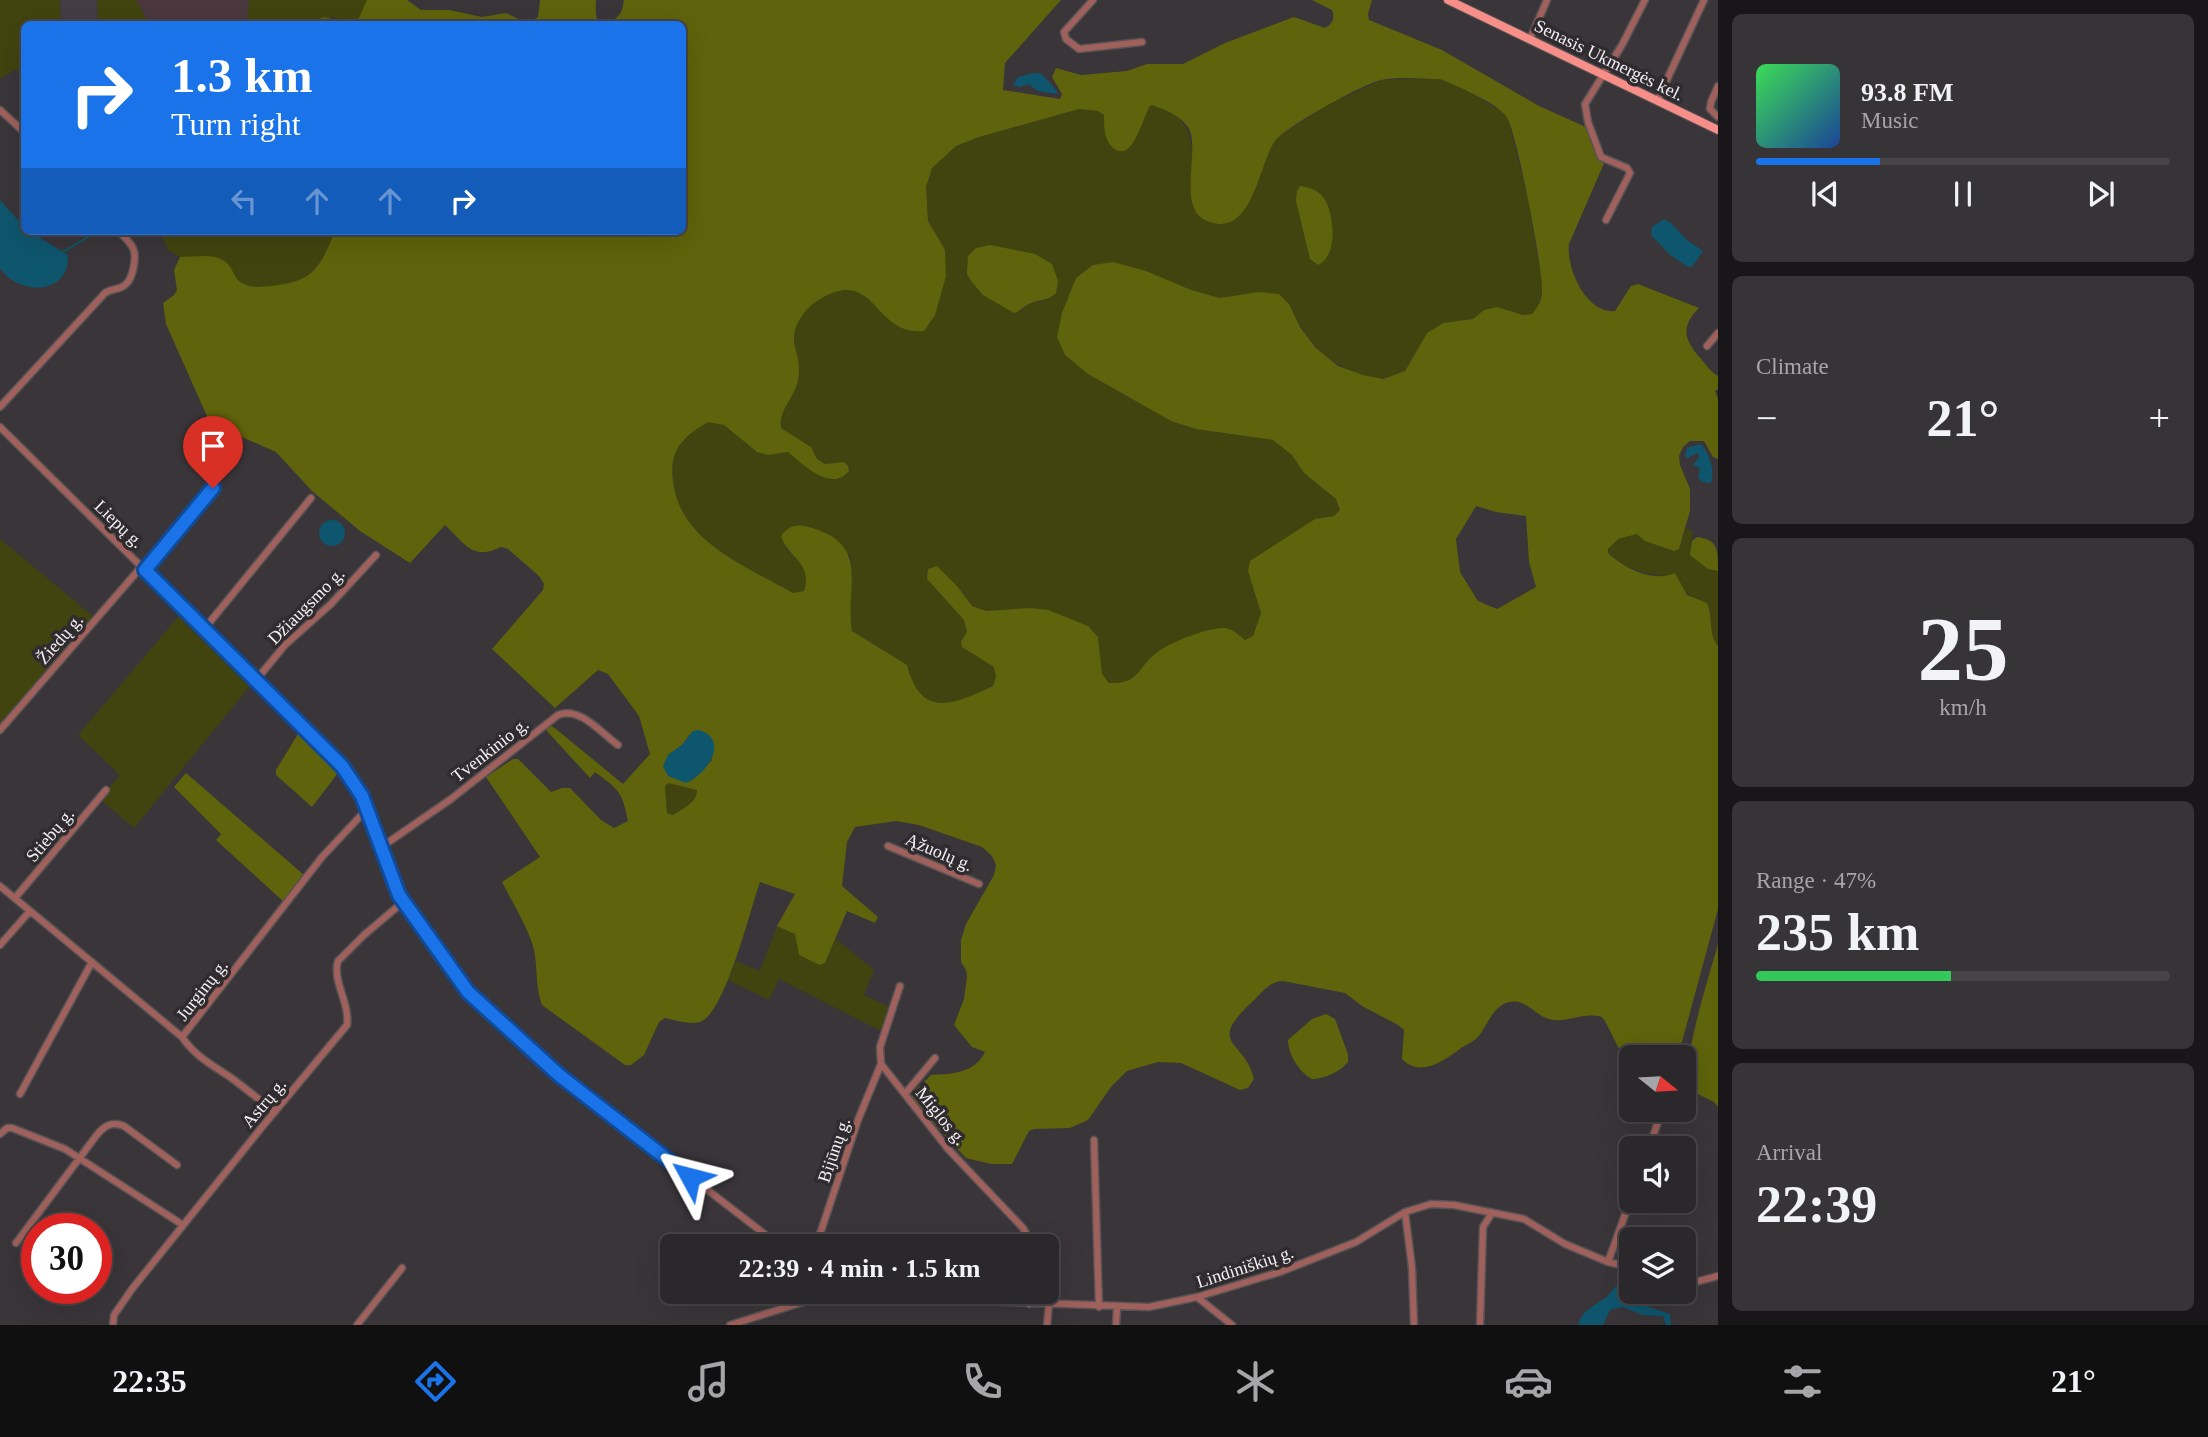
<!DOCTYPE html>
<meta charset="utf-8">
<style>
body{margin:0;font-family:Georgia,serif;background:#373437;color:#f1f3f6;height:100vh;display:flex;flex-direction:column;font-size:26px;white-space:nowrap}
*{box-sizing:border-box;margin:0}
p{font-size:23px;color:#a6a6a9}
.icon{flex:none;width:38px;height:38px;fill:none;stroke:currentColor;stroke-width:2;stroke-linecap:round;stroke-linejoin:round}
.map{position:relative;flex:1;overflow:hidden}
.panel{display:flex;flex-direction:column;gap:14px;padding:14px;background:#181618;width:490px}
.panel>*{flex:none}
.guide{position:absolute;left:21px;top:21px;width:665px;height:214px;border-radius:10px;box-shadow:0 7px 28px #0002,0 0 0 2px #474447;background:#1a73e8;color:#fff;overflow:hidden}
.needle{width:46px;rotate:108deg}
.buttons{position:absolute;left:1619px;top:1045px;display:grid;gap:14px}
.buttons a{display:grid;place-items:center;width:77px;height:77px;border-radius:10px;background:#2b282b;box-shadow:0 7px 28px #0002,0 0 0 2px #474447;font-size:35px}
.speed{position:absolute;left:21px;top:1213px;display:flex;gap:14px;font-size:35px;font-weight:700;text-align:center}
.speed>*{display:grid;place-content:center;width:91px;height:91px;border-radius:50%;background:#2b282b;box-shadow:0 7px 28px #0002,0 0 0 2px #474447;line-height:1}
.speed .limit{border:10px solid #d22;background:#fff;color:#111}
.pin{position:absolute;display:grid;place-items:center;width:60px;height:60px;color:#fff;margin:-72px -30px;border-radius:50% 50% 50% 0;rotate:-45deg;box-shadow:0 0 7px #0007}
.pin .icon{rotate:45deg}
.me{position:absolute;width:77px;margin:-38px;rotate:308deg;stroke-linejoin:round;filter:drop-shadow(0 0 5px #0008)}
.turn{display:flex;align-items:center;gap:24px;height:147px;padding:0 35px;font-size:32px}
.turn .icon{width:91px;height:91px;stroke-width:2.5}
.turn b{display:block;font-size:49px;line-height:60px}
.lanes{display:flex;align-items:center;height:66px;padding:0 35px;background:#0003;justify-content:center;gap:35px;direction:ltr}
.lanes .off{opacity:.35}
.big{font-size:52px;font-weight:800;line-height:1.1}
.panel .card{flex:1;display:flex;flex-direction:column;justify-content:center;gap:10px;min-width:0;padding:0 24px;border-radius:10px;background:#373437}
.panel .dial{align-items:center;gap:0}
.dial b{font-size:91px;line-height:1}
.song{display:flex;align-items:center;gap:21px}
.cover{width:84px;height:84px;border-radius:10px;background:linear-gradient(135deg,hsl(130 70% 55%),hsl(220 70% 35%))}
.played{height:7px;border-radius:4px;background:linear-gradient(90deg,#1a73e8 30%,#474447 30%)}
.keys{display:flex;justify-content:space-around;direction:ltr}
.heat{display:flex;justify-content:space-between;align-items:center;font-size:38px;direction:ltr}
.charge{height:10px;border-radius:5px;background:linear-gradient(90deg,#34c759 47%,#474447 0)}
.trip{position:absolute;left:660px;top:1234px;width:399px;height:70px;border-radius:10px;background:#2b282b;box-shadow:0 7px 28px #0002,0 0 0 2px #474447;font-weight:800;line-height:70px;text-align:center}
.tab-bar{display:flex;height:112px;justify-content:space-around;align-items:center;background:#111011;color:#a6a6a9}
.tab-bar .icon{width:49px;height:49px}
.tab-bar .current{color:#1a73e8}
.tab-bar b{font-size:32px;color:#f1f3f6}
main{display:flex;flex:1;min-height:0}
.map>svg:first-child{display:block}
.commercial{fill:#4b383e}
.built{fill:#463c45}
.green{fill:#42440f;fill-rule:evenodd}
.forest{fill:#5f630b;fill-rule:evenodd}
.water{fill:#0e566e}
.lines{fill:none;stroke-linecap:round;stroke-linejoin:round}
.stream{stroke:#0e566e;stroke-width:2}
.minor-casing{stroke:#575357;stroke-width:9}
.major-casing{stroke:#575357;stroke-width:10}
.minor{stroke:#a0605b;stroke-width:6}
.major{stroke:#f78f88;stroke-width:8}
.route-casing{stroke:#114b97;stroke-width:18}
.route{stroke:#1a73e8;stroke-width:12}
.labels{text-anchor:middle;dominant-baseline:central;stroke-width:7;stroke-linejoin:round;paint-order:stroke}
.street-label{font-size:18px;fill:#f3f0f3;stroke:#2f2b2f}
</style>
<main>
<div class="map">
<svg width="1718" height="1325" viewBox="0 0 1718 1325">
<rect width="100%" height="100%" fill="#393539"/>
<path class="commercial" d="M 136,0 L 249,0 L 248,24 L 150,24 Z"/>
<path class="built" d="M 60,0 L 97,0 L 98,24 L 61,24 Z"/>
<path class="green" d="M 0,0 L 60,0 L 61,24 L 24,24 L 24,80 L 16,69 L 0,79 Z
M 97,0 L 136,0 L 150,24 L 98,24 Z
M 249,0 L 367,0 L 360,19 L 357,22 L 351,24 L 333,17 L 312,23 L 275,21 L 268,24 L 248,24 Z
M 1411,79 L 1440,79 L 1468,91 L 1504,113 L 1508,118 L 1527,195 L 1543,288 L 1538,307 L 1532,314 L 1523,315 L 1497,307 L 1484,310 L 1473,319 L 1443,323 L 1427,333 L 1405,371 C 1398,373 1390,377 1384,378 C 1376,379 1364,376 1357,373 C 1322,360 1304,337 1289,304 L 1258,292 L 1220,298 L 1191,290 L 1088,374 L 1171,421 L 1196,429 L 1273,440 L 1292,455 L 1304,473 L 1336,499 L 1340,510 L 1334,516 L 1315,519 L 1248,571 L 1261,613 L 1253,636 L 1245,640 C 1239,635 1234,630 1227,629 C 1214,625 1168,645 1156,653 C 1136,669 1140,684 1109,683 L 1102,674 L 1098,637 L 1029,608 L 986,611 L 972,606 L 957,586 L 927,579 L 964,620 L 967,633 L 961,640 L 962,647 L 995,667 L 996,678 L 993,686 C 953,705 921,719 907,665 L 852,631 C 848,606 854,581 850,555 L 785,548 C 800,563 811,568 804,591 L 793,593 C 746,566 680,542 673,481 C 669,449 683,437 708,421 L 724,425 L 757,452 L 768,455 L 788,452 L 845,476 L 849,471 L 844,462 L 825,464 L 817,459 L 811,447 L 781,428 C 778,412 793,399 797,384 C 803,364 789,344 796,325 C 804,305 836,281 857,291 C 862,294 866,298 870,301 L 944,250 L 928,221 L 926,187 L 932,168 L 956,146 L 979,137 L 1079,109 L 1098,111 L 1104,115 L 1105,132 L 1144,118 L 1146,109 L 1151,105 C 1179,113 1189,122 1192,151 L 1259,181 L 1266,155 L 1276,138 L 1328,105 L 1381,80 ZM 971,281 L 1049,299 L 1029,304 L 1021,311 C 999,306 986,298 971,281 Z
M 159,231 L 335,231 C 328,248 324,262 310,274 C 296,286 257,292 241,283 C 234,279 232,271 228,264 L 208,256 L 180,257 L 169,251 Z
M 1686,528 L 1693,532 L 1690,548 L 1708,569 L 1718,571 L 1718,646 L 1711,638 L 1710,608 C 1696,600 1681,593 1677,576 C 1651,577 1628,571 1608,553 L 1610,545 L 1617,539 L 1637,534 L 1679,549 Z
M 0,539 L 94,617 L 0,725 Z
M 183,611 L 254,681 L 134,828 L 100,799 L 120,775 L 78,735 Z
M 668,782 L 697,790 C 697,803 683,808 673,815 L 667,813 L 665,786 Z
M 777,926 L 795,934 L 799,955 L 825,963 L 836,939 L 874,970 L 864,995 L 891,1008 L 883,1032 L 779,979 L 769,1000 L 728,980 L 736,961 L 760,971 Z"/>
<path class="forest" d="M 367,0 L 407,0 L 421,10 L 449,10 L 482,17 L 506,13 L 527,23 L 538,17 L 540,0 L 596,0 C 596,5 595,14 597,18 C 602,29 618,19 621,12 C 623,8 623,4 624,0 L 1061,0 L 1005,63 L 1003,90 L 1060,99 L 1062,94 L 1052,77 L 1056,68 L 1081,75 L 1127,71 L 1147,64 L 1183,64 L 1225,43 L 1294,17 L 1325,28 C 1333,24 1335,17 1332,10 L 1312,0 L 1372,0 L 1368,14 L 1369,20 L 1442,50 L 1539,106 L 1588,128 L 1605,161 L 1569,244 C 1566,268 1586,314 1615,311 L 1631,286 L 1638,284 L 1699,308 C 1679,328 1685,341 1702,360 C 1707,366 1711,372 1718,376 L 1718,389 L 1715,391 L 1718,399 L 1718,459 L 1713,457 L 1704,441 L 1690,441 L 1683,447 L 1679,456 L 1680,465 L 1690,489 L 1690,511 L 1679,549 L 1674,551 L 1645,541 L 1637,534 L 1618,539 L 1608,549 L 1608,553 C 1624,568 1653,583 1675,573 L 1687,595 L 1707,603 C 1714,618 1707,633 1718,646 L 1718,909 L 1682,1042 C 1668,1057 1651,1057 1631,1057 L 1631,1061 C 1617,1053 1612,1030 1602,1017 C 1583,1011 1567,1024 1549,1019 C 1536,1016 1525,998 1510,1002 C 1493,1005 1488,1025 1478,1037 C 1473,1042 1465,1045 1460,1049 C 1443,1061 1421,1078 1402,1059 L 1404,1030 L 1398,1025 L 1362,1006 L 1345,993 L 1283,981 C 1268,982 1263,992 1252,1002 C 1205,1046 1245,1039 1254,1079 L 1248,1088 L 1240,1090 L 1181,1063 L 1158,1062 L 1127,1071 L 1111,1087 L 1088,1120 L 1070,1128 L 1034,1129 L 1029,1131 L 1012,1164 L 991,1164 L 966,1158 L 911,1099 L 913,1093 L 931,1075 C 952,1074 975,1073 985,1052 L 972,1047 L 954,1025 L 964,999 L 967,977 L 966,970 L 961,962 L 961,940 L 966,924 L 994,875 L 996,865 L 992,856 L 982,847 L 919,825 L 896,821 L 855,827 L 847,842 L 842,886 L 878,917 L 875,923 L 847,911 L 825,963 L 820,965 L 799,955 L 795,934 L 777,926 L 795,894 L 760,882 C 750,910 726,1009 702,1021 C 691,1026 676,1020 665,1018 L 659,1022 L 644,1055 L 631,1065 L 625,1065 L 542,1005 C 534,985 539,963 532,943 C 525,922 512,902 502,882 L 540,857 L 486,777 L 513,759 L 518,759 L 551,792 L 562,788 L 570,788 L 601,820 L 614,828 L 628,821 C 622,791 619,790 595,772 L 590,778 L 545,729 L 551,726 L 556,729 L 623,784 L 650,754 L 639,716 L 608,674 L 598,670 L 555,708 L 492,649 L 543,590 L 544,584 L 539,576 L 508,549 L 501,547 C 473,561 465,544 445,525 L 410,563 L 360,531 L 312,491 L 276,452 L 210,423 L 166,324 L 163,303 L 174,295 L 177,290 L 174,270 L 180,257 C 195,257 216,252 228,264 C 234,271 234,280 244,284 C 253,288 261,287 271,286 C 313,282 320,268 335,231 L 682,231 L 682,24 L 268,24 C 285,15 303,28 324,17 L 351,24 L 357,22 ZM 1440,79 C 1457,86 1495,102 1506,116 C 1516,127 1543,271 1542,290 C 1542,300 1538,307 1532,314 L 1523,315 L 1497,307 L 1484,310 L 1473,319 L 1443,323 L 1427,333 L 1405,371 L 1383,379 L 1363,375 L 1338,366 L 1315,347 L 1300,327 L 1289,304 L 1279,294 L 1258,292 L 1220,298 L 1191,290 L 1146,271 L 1113,262 L 1093,265 L 1076,278 L 1062,313 L 1057,337 L 1065,355 L 1088,374 L 1171,421 L 1196,429 L 1273,440 L 1292,455 L 1304,473 L 1336,499 L 1340,510 L 1334,516 L 1315,519 L 1250,561 L 1248,571 L 1261,613 L 1253,636 L 1245,640 C 1239,635 1231,627 1222,628 C 1204,629 1171,642 1156,653 C 1136,669 1140,684 1109,683 L 1102,674 L 1098,637 L 1088,626 L 1048,610 L 1029,608 L 986,611 L 972,606 L 957,586 L 937,566 L 928,569 L 927,579 L 964,620 L 967,632 L 961,641 L 962,647 L 994,667 L 996,677 L 993,686 C 953,705 921,719 907,665 L 852,631 C 845,587 870,547 815,529 C 800,524 791,523 781,536 C 789,560 813,562 804,591 L 793,593 C 746,566 680,542 673,481 C 669,449 683,437 708,422 L 724,425 L 757,452 L 768,455 L 788,452 C 803,464 831,493 849,471 L 848,466 L 844,462 L 825,464 L 817,459 L 811,447 L 781,428 C 778,412 793,399 797,384 C 799,379 799,372 799,368 C 799,358 795,350 794,341 C 793,323 807,306 822,298 C 876,267 874,337 924,331 L 935,315 L 946,276 L 945,250 L 928,221 L 926,187 L 932,168 L 956,146 L 979,137 L 1079,109 L 1098,111 L 1104,115 C 1104,126 1104,139 1112,147 C 1134,167 1143,112 1151,105 C 1165,109 1184,117 1190,131 C 1199,156 1177,208 1207,221 C 1253,240 1259,162 1275,141 C 1285,127 1363,84 1381,80 C 1399,76 1422,79 1440,79 ZM 1476,506 L 1496,512 L 1526,516 L 1529,562 L 1536,587 L 1497,609 L 1478,601 L 1460,572 L 1456,539 ZM 690,734 L 712,760 L 691,781 L 668,755 L 682,745 ZM 668,783 L 697,790 C 697,803 683,808 673,815 L 667,813 L 665,786 Z
M 1300,186 C 1309,187 1318,190 1324,198 C 1334,214 1339,255 1318,265 L 1310,259 L 1296,201 L 1297,191 Z
M 990,245 L 1035,254 L 1052,264 L 1058,281 L 1056,293 C 1048,301 1039,299 1029,304 C 1023,307 1021,311 1014,313 L 983,295 L 971,281 L 967,274 L 968,256 L 976,248 Z
M 1697,537 C 1718,540 1718,548 1718,571 L 1708,569 L 1690,555 L 1692,541 Z
M 301,729 L 341,769 L 312,807 L 276,775 L 276,770 Z
M 186,773 L 304,875 L 284,902 L 216,840 L 221,834 L 174,787 Z
M 1718,944 L 1718,1107 L 1714,1102 L 1688,1089 C 1681,1064 1710,973 1718,944 Z
M 1326,1014 L 1335,1019 L 1348,1054 L 1348,1062 C 1340,1072 1324,1079 1312,1079 C 1299,1072 1288,1054 1288,1040 L 1312,1019 Z"/>
<path class="water" d="M 1034,73 L 1042,74 L 1057,91 L 1057,94 L 1038,91 L 1028,84 L 1020,87 L 1013,85 L 1018,77 Z
M 0,200 L 18,220 L 21,219 L 24,231 L 29,231 L 68,255 C 70,296 18,296 0,268 Z
M 1664,219 L 1671,223 L 1687,240 L 1703,251 L 1692,267 L 1688,267 L 1669,254 L 1651,235 L 1652,227 Z
M 1697,445 L 1702,445 C 1710,456 1715,470 1711,483 L 1702,482 L 1698,477 L 1700,468 L 1693,465 L 1700,456 L 1697,453 L 1688,458 L 1685,456 L 1687,448 Z
M319 533a13 13 0 1 1 26 0a13 13 0 1 1-26 0Z
M 699,730 C 731,740 706,775 686,783 L 668,776 L 663,766 L 668,755 L 682,745 L 693,731 Z
M 1625,1283 L 1630,1286 L 1640,1304 L 1670,1314 L 1671,1325 L 1666,1325 L 1663,1316 L 1643,1315 L 1622,1307 L 1610,1310 L 1603,1325 L 1578,1325 C 1582,1311 1591,1308 1602,1300 C 1613,1294 1610,1286 1625,1283 Z"/>
<g class="lines">
<path class="stream" d="M 63,252 L 98,231"/>
<g class="minor-casing">
<path id="minor" d="M 1093,0 L 1064,32 L 1066,39 L 1079,49 L 1142,42
M 1530,39 L 1547,0
M 1718,86 L 1711,102 L 1710,109 L 1718,117
M 1657,101 L 1704,0
M 0,110 L 24,132
M 1606,220 L 1630,173 L 1627,168 L 1601,157 L 1588,122 L 1585,104 L 1622,45 L 1645,0
M 1707,346 L 1718,333
M 0,407 L 105,293 C 112,288 119,290 125,285 C 133,279 137,257 133,248 C 130,242 123,236 119,231
M 0,427 L 343,766 L 362,796 L 399,895 L 468,992 L 559,1075 L 780,1246
M 145,570 L 213,488
M 205,628 L 311,498
M 257,679 L 285,645 L 331,604 L 376,555
M 0,730 L 142,566
M 888,846 L 979,884
M 380,848 L 451,799 L 558,715 C 580,706 601,733 618,745
M 0,886 L 182,1037 L 322,857 L 367,809
M 15,898 L 106,790
M 0,945 L 30,911
M 900,986 L 880,1047 L 881,1064 L 948,1149 L 1023,1228 L 1033,1246
M 182,1037 C 195,1056 212,1065 230,1077 C 245,1088 260,1100 275,1112
M 20,1094 L 92,962
M 905,1094 L 935,1058
M 0,1134 L 7,1128 L 12,1128 L 65,1149 L 183,1225
M 1094,1140 L 1099,1307
M 1649,1148 L 1658,1122
M 1405,1212 L 1412,1268 L 1414,1325
M 16,1243 L 96,1136 C 104,1126 111,1121 124,1126 L 177,1165
M 816,1246 L 858,1120 L 881,1064
M 1608,1262 L 1631,1198
M 1684,1285 L 1718,1276
M 843,1292 L 871,1296 L 926,1299 L 1149,1307 L 1197,1297 L 1280,1272 L 1356,1242 L 1405,1212 L 1431,1204 L 1454,1205 L 1524,1219 L 1565,1244 L 1608,1262 L 1631,1267
M 1197,1297 L 1232,1325
M 1029,1304 L 1031,1292
M 113,1325 L 114,1315 L 132,1289 L 262,1127 L 347,1025 C 350,1003 332,981 338,961 L 364,935 L 403,902
M 357,1325 L 402,1268
M 730,1325 L 835,1292
M 1047,1325 L 1049,1304
M 1116,1325 L 1117,1308
M 1480,1325 L 1483,1227 L 1492,1213"/>
</g>
<g class="major-casing">
<path id="major" d="M 1448,0 L 1718,130"/>
</g>
<use href="#minor" class="minor"/>
<use href="#major" class="major"/>
</g>
<g class="lines">
<g class="route-casing">
<path id="route" d="M 213,488 L 145,570 L 342,766 L 362,796 L 399,895 L 468,992 L 559,1075 L 690,1177"/>
</g>
<use href="#route" class="route"/>
</g>
<g class="labels">
<g class="street-label">
<text transform="translate(1609 60) rotate(26)">Senasis Ukmergės kel.</text>
<text transform="translate(119 524) rotate(44)">Liepų g.</text>
<text transform="translate(306 606) rotate(-45)">Džiaugsmo g.</text>
<text transform="translate(60 639) rotate(-49)">Žiedų g.</text>
<text transform="translate(490 750) rotate(-38)">Tvenkinio g.</text>
<text transform="translate(50 835) rotate(-50)">Stiebų g.</text>
<text transform="translate(939 852) rotate(23)">Ąžuolų g.</text>
<text transform="translate(202 990) rotate(-52)">Jurginų g.</text>
<text transform="translate(264 1103) rotate(-50)">Astrų g.</text>
<text transform="translate(941 1116) rotate(51)">Miglos g.</text>
<text transform="translate(834 1150) rotate(-71)">Bijūnų g.</text>
<text transform="translate(1245 1267) rotate(-18)">Lindiniškių g.</text>
</g>
</g>
</svg>
<div class="buttons">
<a><svg class="needle" viewBox="-14 -14 28 28"><path d="M0-13l5 13h-10z" fill="#e53935"/><path d="M0 13l5-13h-10z" fill="#a6a6a9"/></svg></a>
<a><svg class="icon" aria-label="sound" viewBox="0 0 24 24"><path d="M4 9h4l5-4v14l-5-4H4zM17 9q2 3 0 6"/></svg></a>
<a><svg class="icon" aria-label="layers" viewBox="0 0 24 24"><path d="M12 4l9 5-9 5-9-5zM3 14l9 5 9-5"/></svg></a>
</div>
<div class="speed"><div class="limit">30</div></div>
<div class="pin" style="left:213px;top:488px;background:#d93025"><svg class="icon" aria-label="arrive" viewBox="0 0 24 24"><path d="M6 21V4h12l-3 4 3 4H6"/></svg></div>
<svg class="me" style="left:690px;top:1177px" viewBox="-20 -20 40 40"><path d="M0-17L14 15 0 8-14 15z" fill="#1a73e8" stroke="#fff" stroke-width="4"/></svg>
<div class="trip">22:39 · 4 min · 1.5 km</div>
<div class="guide">
<div class="turn"><svg class="icon" aria-label="right" viewBox="0 0 24 24"><path d="M7 20v-9h11M14 6l5 5-5 5"/></svg><div><b>1.3 km</b>Turn right</div></div>
<div class="lanes"><svg class="icon off" aria-label="left" viewBox="0 0 24 24"><path d="M17 20v-9H6M10 6l-5 5 5 5"/></svg><svg class="icon off" aria-label="ahead" viewBox="0 0 24 24"><path d="M12 20V5M6 11l6-6 6 6"/></svg><svg class="icon off" aria-label="ahead" viewBox="0 0 24 24"><path d="M12 20V5M6 11l6-6 6 6"/></svg><svg class="icon" aria-label="right" viewBox="0 0 24 24"><path d="M7 20v-9h11M14 6l5 5-5 5"/></svg></div>
</div>
</div>
<section class="panel">
<div class="card">
<div class="song"><i class="cover"></i><div><b>93.8 FM</b><p>Music</p></div></div>
<div class="played"></div>
<div class="keys"><svg class="icon" aria-label="previous" viewBox="0 0 24 24"><path d="M18 5L8 12l10 7zM5 5v14"/></svg><svg class="icon" aria-label="pause" viewBox="0 0 24 24"><path d="M8 5v14M16 5v14"/></svg><svg class="icon" aria-label="next" viewBox="0 0 24 24"><path d="M6 5l10 7-10 7zM19 5v14"/></svg></div>
</div>
<div class="card"><p>Climate</p>
<div class="heat"><a>−</a><b class="big">21°</b><a>+</a></div>
</div>
<div class="card dial"><b>25</b><p>km/h</p></div>
<div class="card"><p>Range · 47%</p><b class="big">235 km</b><div class="charge"></div></div>
<div class="card"><p>Arrival</p><b class="big">22:39</b></div>
</section>
</main>
<nav class="tab-bar">
<b>22:35</b>
<svg class="icon current" aria-label="directions" viewBox="0 0 24 24"><path d="M12 3l9 9-9 9-9-9zM9 14v-3h6M13 9l2 2-2 2"/></svg>
<svg class="icon" aria-label="music" viewBox="0 0 24 24"><path d="M9 18V5l10-2v13"/><circle cx="6" cy="18" r="3"/><circle cx="16" cy="16" r="3"/></svg>
<svg class="icon" aria-label="phone" viewBox="0 0 24 24"><path d="M5 4h4l2 5-3 2q2 4 5 5l2-3 5 2v4C11 20 4 13 5 4z"/></svg>
<svg class="icon" aria-label="climate" viewBox="0 0 24 24"><path d="M12 3v18M4 7l16 10M4 17L20 7"/></svg>
<svg class="icon" aria-label="car" viewBox="0 0 24 24"><path d="M5 17H2v-5l4-1 3-4h7l3 4 3 1v5h-3M9 17h6M6 11h13"/><circle cx="7" cy="17" r="2"/><circle cx="17" cy="17" r="2"/></svg>
<svg class="icon" aria-label="filters" viewBox="0 0 24 24"><path d="M4 7h16M4 17h16"/><circle cx="9" cy="7" r="2"/><circle cx="15" cy="17" r="2"/></svg>
<b>21°</b>
</nav>
